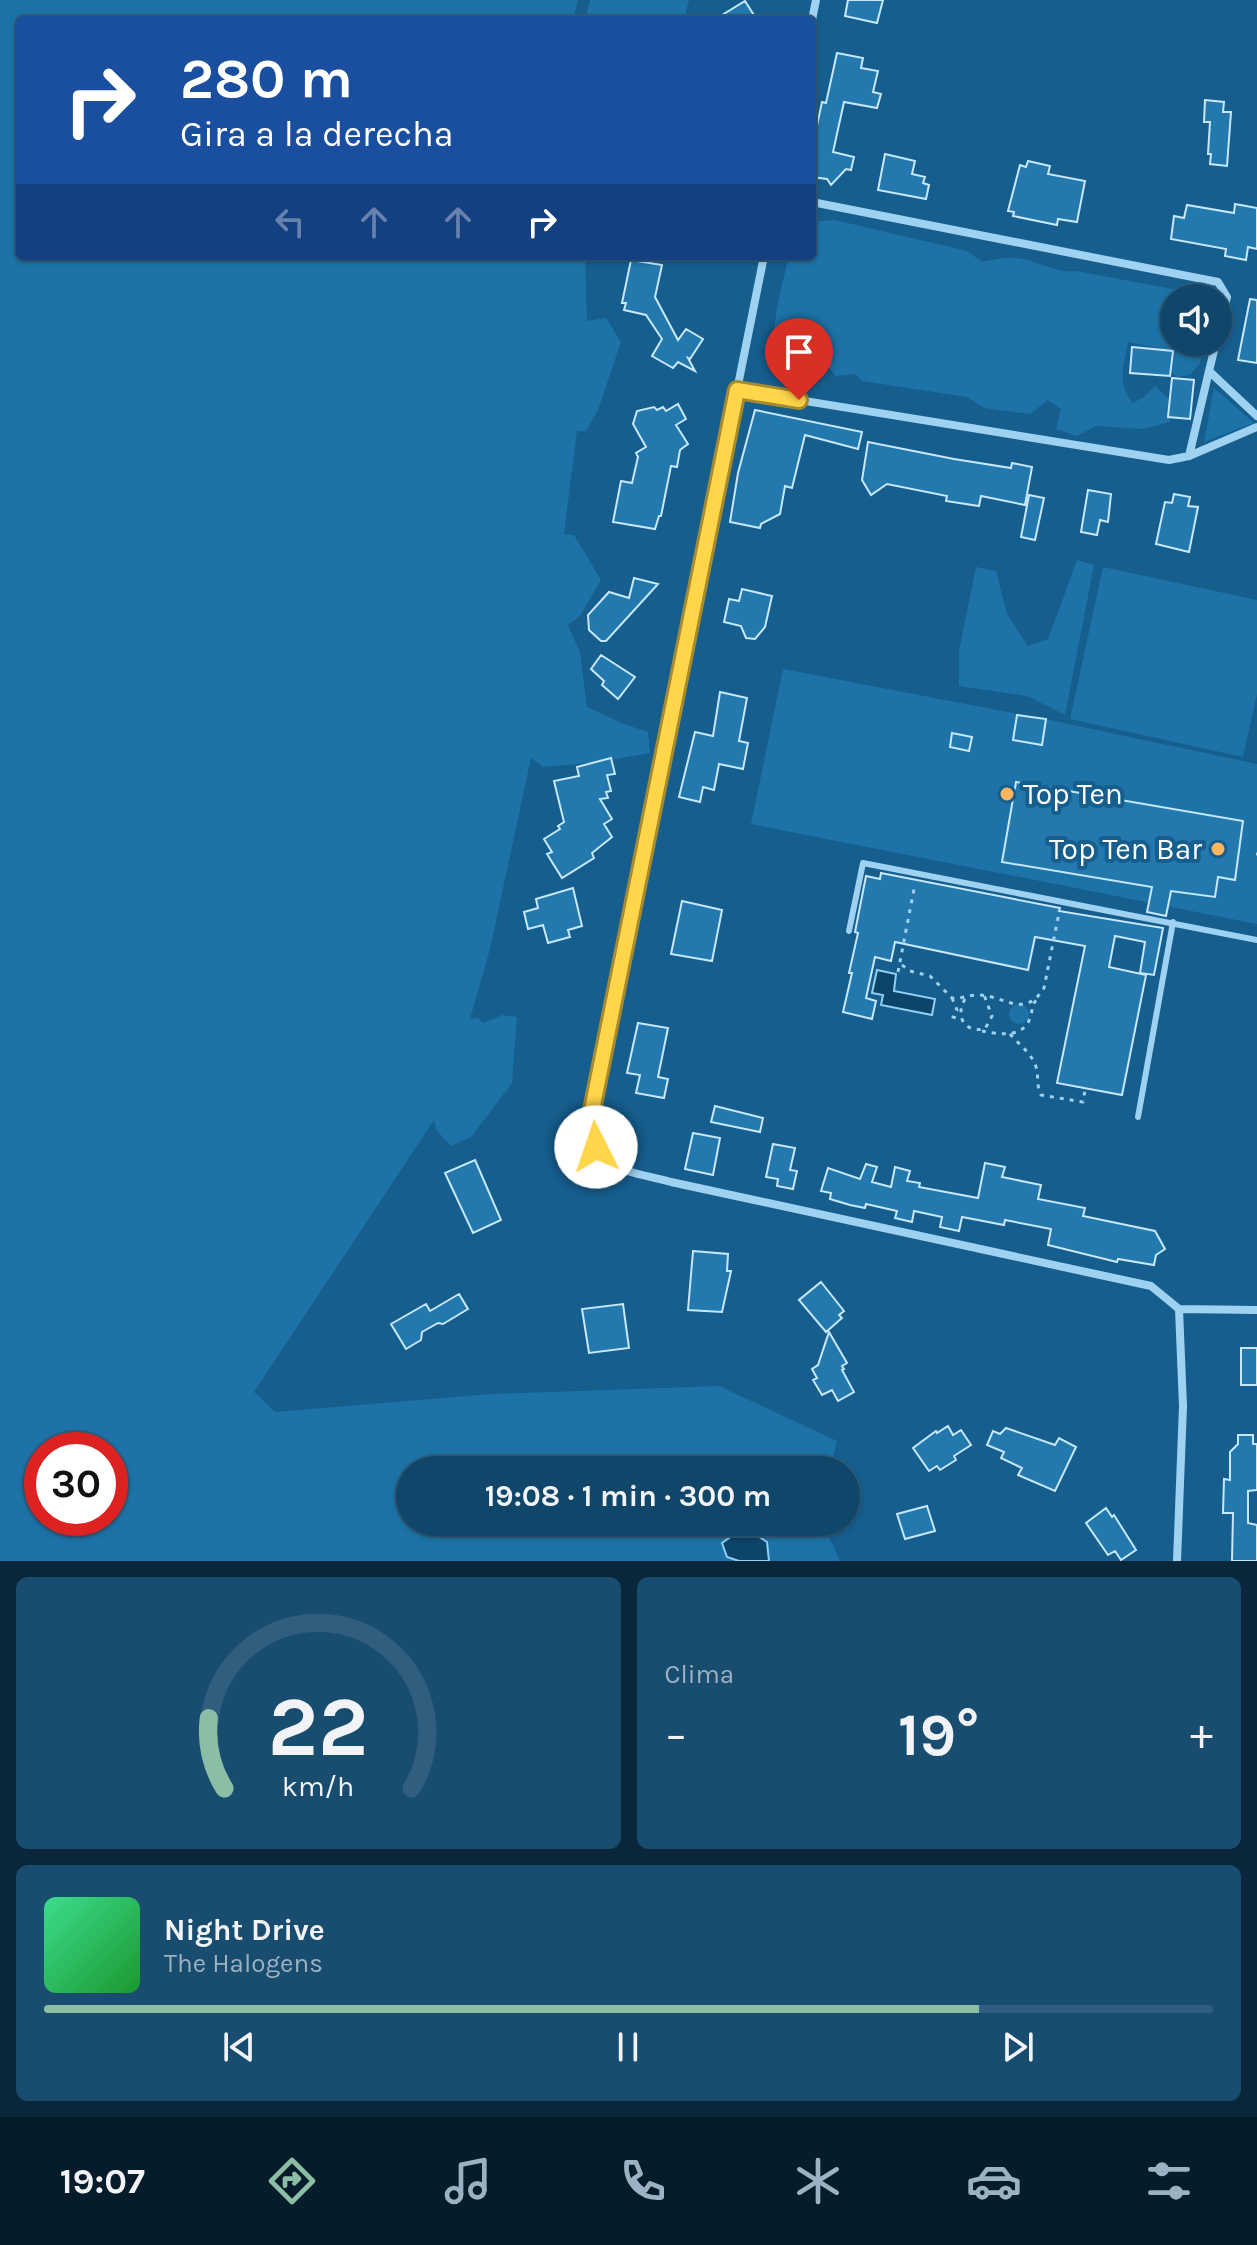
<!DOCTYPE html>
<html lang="es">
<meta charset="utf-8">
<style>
body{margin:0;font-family:Karla,sans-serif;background:#194d70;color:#f1f3f6;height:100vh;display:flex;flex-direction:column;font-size:30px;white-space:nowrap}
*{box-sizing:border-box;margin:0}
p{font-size:26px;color:#9cb1c1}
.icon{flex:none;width:44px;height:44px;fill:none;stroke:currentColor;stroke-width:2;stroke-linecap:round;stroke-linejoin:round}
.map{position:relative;height:1561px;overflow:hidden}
.sheet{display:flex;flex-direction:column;gap:16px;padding:16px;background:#09263a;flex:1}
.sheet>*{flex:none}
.guide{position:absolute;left:16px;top:16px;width:800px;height:244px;border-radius:8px;box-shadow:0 2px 6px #0004,0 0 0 2px #305e7e;background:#1a4fa0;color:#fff;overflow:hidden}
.controls{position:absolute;left:1160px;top:284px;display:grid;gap:16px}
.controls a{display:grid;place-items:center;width:72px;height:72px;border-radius:50%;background:#10466a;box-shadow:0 2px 6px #0004,0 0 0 2px #305e7e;font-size:40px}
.speed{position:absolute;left:24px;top:1432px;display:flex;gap:16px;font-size:40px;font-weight:700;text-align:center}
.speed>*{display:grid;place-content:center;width:104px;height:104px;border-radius:50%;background:#10466a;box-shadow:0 2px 6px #0004,0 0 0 2px #305e7e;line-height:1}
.speed .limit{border:12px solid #d22;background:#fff;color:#111}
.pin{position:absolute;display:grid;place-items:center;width:68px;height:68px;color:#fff;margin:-82px -34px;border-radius:50% 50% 50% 0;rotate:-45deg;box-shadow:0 0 8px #0007}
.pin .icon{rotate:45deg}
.me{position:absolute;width:88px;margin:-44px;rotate:356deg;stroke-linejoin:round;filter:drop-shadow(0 0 6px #0008)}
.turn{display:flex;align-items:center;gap:28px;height:168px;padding:0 32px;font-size:36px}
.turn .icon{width:104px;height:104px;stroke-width:2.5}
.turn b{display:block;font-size:56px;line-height:68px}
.lanes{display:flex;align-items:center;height:76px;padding:0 32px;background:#0003;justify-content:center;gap:40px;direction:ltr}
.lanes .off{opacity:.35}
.big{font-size:60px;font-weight:700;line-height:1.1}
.sheet .widget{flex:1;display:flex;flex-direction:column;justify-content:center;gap:12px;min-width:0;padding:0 28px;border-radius:12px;background:#194d70}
.sheet .dial{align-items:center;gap:0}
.dial svg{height:208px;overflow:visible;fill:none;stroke:#305e7e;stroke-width:7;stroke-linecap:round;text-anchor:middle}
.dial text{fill:#f1f3f6;stroke:none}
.song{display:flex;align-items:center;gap:24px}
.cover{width:96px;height:96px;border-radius:12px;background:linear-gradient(135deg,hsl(150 70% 55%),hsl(130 70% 35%))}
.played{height:8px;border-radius:4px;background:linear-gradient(90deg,#8abfa5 80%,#305e7e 80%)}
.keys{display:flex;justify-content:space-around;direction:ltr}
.heat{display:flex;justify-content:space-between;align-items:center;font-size:44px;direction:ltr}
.sheet .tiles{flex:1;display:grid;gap:16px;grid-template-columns:1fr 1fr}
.widget:last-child{grid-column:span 2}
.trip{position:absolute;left:396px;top:1456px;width:464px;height:80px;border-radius:40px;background:#10466a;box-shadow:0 2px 6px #0004,0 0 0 2px #305e7e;font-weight:700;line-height:80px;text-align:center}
.menu{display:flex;height:128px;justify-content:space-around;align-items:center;background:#061c2a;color:#9cb1c1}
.menu .icon{width:56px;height:56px}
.menu .on{color:#8abfa5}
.menu b{font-size:36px;color:#f1f3f6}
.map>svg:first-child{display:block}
.green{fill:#1d73a8;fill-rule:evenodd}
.water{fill:#0d456a;stroke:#91cff3;stroke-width:2}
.building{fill:#2378ad;stroke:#c6e7fc;stroke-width:2}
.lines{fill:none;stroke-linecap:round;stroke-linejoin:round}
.path{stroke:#9fd1f0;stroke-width:3;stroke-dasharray:4 6;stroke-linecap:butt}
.lane{stroke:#9fd1f0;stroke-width:6}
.street{stroke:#9fd1f0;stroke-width:8}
.route-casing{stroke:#a68a30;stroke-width:20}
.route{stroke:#ffd54a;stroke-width:14}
.poi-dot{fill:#ffb65f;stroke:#155e8e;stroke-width:3}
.labels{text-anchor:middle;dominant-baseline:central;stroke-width:8;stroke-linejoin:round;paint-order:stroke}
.poi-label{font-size:30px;fill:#fff;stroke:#155e8e;text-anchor:start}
</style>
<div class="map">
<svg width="1257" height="1561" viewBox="0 0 1257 1561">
<rect width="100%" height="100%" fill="#155e8e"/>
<path class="green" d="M 0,0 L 578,0 L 573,20 L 20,20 L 20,256 L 585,256 L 587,321 L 606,318 L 621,342 L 598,410 L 586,431 L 577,431 L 564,534 L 574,535 L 601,580 L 580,616 L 568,625 L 580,652 L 587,707 L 624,724 L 648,732 L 650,753 L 599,762 L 543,767 L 531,758 L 490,949 L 470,1019 L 477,1018 L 484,1023 L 502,1015 L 517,1017 L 512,1083 L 471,1137 L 451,1146 L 437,1131 L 434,1120 L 254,1392 L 275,1412 L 491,1394 L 719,1386 L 837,1441 L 830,1470 L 410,1470 L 410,1522 L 822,1522 L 840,1561 L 0,1561 ZM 42,1450 L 110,1450 L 110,1518 L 42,1518 Z
M 590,0 L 689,0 L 684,20 L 585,20 Z
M 835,220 L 967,251 L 982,262 C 992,260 1004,257 1014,258 C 1037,259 1054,274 1076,271 L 1189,292 L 1196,298 L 1174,298 L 1174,342 L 1204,342 L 1200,363 L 1190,375 L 1177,377 L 1167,368 L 1163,349 L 1128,342 C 1124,367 1116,383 1133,403 L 1144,397 L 1155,386 L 1169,399 L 1170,422 L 1143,429 L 1096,426 L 1077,436 L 1056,429 L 1061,409 L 1048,400 L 1030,414 L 984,408 L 967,397 L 862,381 L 855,374 L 836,376 L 827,366 L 804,374 L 779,376 C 766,340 780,293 789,256 L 812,256 L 812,222 Z
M 1214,388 L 1254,423 L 1204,442 Z
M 1077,560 L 1094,565 L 1065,715 L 1027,696 L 959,686 L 959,651 L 976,567 L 996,571 L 1007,614 L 1028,646 L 1048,639 Z
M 1103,567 L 1257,600 L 1257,694 L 1243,757 L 1070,719 Z
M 783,669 L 1050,720 L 1257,764 L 1257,924 L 751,824 Z
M1009 1014a10 10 0 1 1 20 0a10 10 0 1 1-20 0Z"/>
<path class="water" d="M 877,970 L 896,974 L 894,991 L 935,999 L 932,1015 L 881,1005 L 883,995 L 872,993 Z
M 753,1533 L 767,1542 L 769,1561 L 739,1561 L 727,1557 L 722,1543 L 735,1534 Z"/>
<path class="building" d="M 848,0 L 883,0 L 877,23 L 845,16 Z
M 745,1 L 757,20 L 714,20 Z
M 837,53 L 863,58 L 861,68 L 878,71 L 873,92 L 881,94 L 877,108 L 844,102 L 833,152 L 854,157 L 851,170 L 846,169 L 831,185 L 827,179 L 812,177 L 812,149 L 822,102 L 826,103 Z
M 1205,100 L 1224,102 L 1223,112 L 1231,112 L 1227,166 L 1210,164 L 1211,154 L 1208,154 L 1210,122 L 1204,122 Z
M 885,154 L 915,161 L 912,174 L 925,177 L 923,183 L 929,185 L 926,199 L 878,190 Z
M 1028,161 L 1050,166 L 1048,174 L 1085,181 L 1077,222 L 1058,219 L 1057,225 L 1013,216 L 1014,212 L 1008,211 L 1020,165 L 1026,167 Z
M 1235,204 L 1257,208 L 1257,249 L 1248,247 L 1246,260 L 1225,256 L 1226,249 L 1171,239 L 1174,216 L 1184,218 L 1187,205 L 1234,213 Z
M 631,260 L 662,265 L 655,297 L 678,340 L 686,329 L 703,339 L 690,359 L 688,358 L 695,371 L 678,362 L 673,368 L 652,356 L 662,339 L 646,315 L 624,310 L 626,303 L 622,303 Z
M 1250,299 L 1257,300 L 1257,363 L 1238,360 Z
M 1132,347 L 1173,351 L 1170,376 L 1130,373 Z
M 1172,378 L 1194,380 L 1190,419 L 1168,417 Z
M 678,404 L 686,419 L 676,425 L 688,444 L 680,450 L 677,467 L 671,466 L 661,516 L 659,516 L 655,529 L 613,522 L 621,481 L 632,483 L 638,457 L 636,453 L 646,447 L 633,424 L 637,411 L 654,407 L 657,410 L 663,407 L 666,411 Z
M 755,410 L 862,432 L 858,449 L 805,435 L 792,488 L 785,486 L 780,514 L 761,524 L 760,528 L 730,522 L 738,473 Z
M 868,442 L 954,459 L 1011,468 L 1012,463 L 1032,467 L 1025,505 L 981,496 L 979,506 L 946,501 L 947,496 L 887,484 L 871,495 L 862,480 Z
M 1088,490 L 1111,494 L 1108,522 L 1100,520 L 1097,535 L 1081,532 Z
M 1174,494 L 1190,497 L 1188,506 L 1198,507 L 1189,552 L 1156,544 L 1165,502 L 1172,503 Z
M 1029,495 L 1044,498 L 1035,540 L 1021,537 Z
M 634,578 L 658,584 L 606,641 L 601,641 L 589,630 L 588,615 L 609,592 L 629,598 Z
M 742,589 L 772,596 L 765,627 L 755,639 L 746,638 L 741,626 L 724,622 L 729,599 L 739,601 Z
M 601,655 L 635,677 L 618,699 L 602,685 L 604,681 L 591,669 Z
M 720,692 L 747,698 L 739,741 L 748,743 L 743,769 L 719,764 L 714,790 L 703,787 L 700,802 L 679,797 L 695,732 L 713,736 Z
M 1017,715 L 1046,719 L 1042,745 L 1013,740 Z
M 952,733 L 972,737 L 969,751 L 950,747 Z
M 611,758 L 615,774 L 607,775 L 611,791 L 606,792 L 608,798 L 600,799 L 612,819 L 604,824 L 612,837 L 592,853 L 594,858 L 562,878 L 547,854 L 552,852 L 544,839 L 560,829 L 558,826 L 564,822 L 554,781 L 579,776 L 577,767 Z
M 1016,782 L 1243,821 L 1235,880 L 1218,877 L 1215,897 L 1171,891 L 1166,916 L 1147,912 L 1152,887 L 1002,862 Z
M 881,873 L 1060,908 L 1059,911 L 1163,928 L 1154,975 L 1140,973 L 1145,942 L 1115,936 L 1109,967 L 1146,975 L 1122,1095 L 1057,1083 L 1085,946 L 1035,937 L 1028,970 L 895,942 L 891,961 L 875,957 L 866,998 L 876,1001 L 872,1019 L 843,1012 L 852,973 L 849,973 L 858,933 L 855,932 L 866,876 L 880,879 Z
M 573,888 L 582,926 L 568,930 L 570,937 L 548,943 L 543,925 L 528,929 L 524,912 L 538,908 L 536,899 Z
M 682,901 L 722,910 L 712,961 L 671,954 Z
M 638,1023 L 668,1028 L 658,1077 L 668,1079 L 664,1098 L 636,1093 L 640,1075 L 627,1073 Z
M 715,1106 L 763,1118 L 760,1132 L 711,1122 Z
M 693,1133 L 720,1138 L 713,1175 L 685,1169 Z
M 773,1144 L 795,1148 L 790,1170 L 797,1171 L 793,1189 L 777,1186 L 778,1179 L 766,1177 Z
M 475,1160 L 501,1220 L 473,1233 L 445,1173 Z
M 985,1163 L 1005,1167 L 1002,1177 L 1041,1185 L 1038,1199 L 1085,1208 L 1083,1216 L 1155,1231 L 1165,1249 L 1156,1255 L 1154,1265 L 1118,1259 L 1117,1262 L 1048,1245 L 1051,1229 L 1005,1220 L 1004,1225 L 962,1217 L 959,1231 L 940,1227 L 942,1217 L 914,1211 L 912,1222 L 895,1218 L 897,1211 L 866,1204 L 865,1208 L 850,1205 L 830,1199 L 831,1193 L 821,1191 L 828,1168 L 860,1179 L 866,1164 L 877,1167 L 872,1182 L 891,1187 L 895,1167 L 910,1171 L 907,1181 L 920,1183 L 919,1187 L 978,1198 Z
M 693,1251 L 728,1254 L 727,1271 L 731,1271 L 722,1312 L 688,1310 Z
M 821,1282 L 844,1311 L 839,1315 L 842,1318 L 826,1332 L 799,1300 Z
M 459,1294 L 468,1309 L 443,1324 L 438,1323 L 422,1332 L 421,1340 L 406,1349 L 391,1324 L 426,1304 L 430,1311 Z
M 623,1304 L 629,1348 L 589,1353 L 582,1309 Z
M 829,1332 L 847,1363 L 842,1366 L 844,1369 L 842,1370 L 854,1392 L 838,1401 L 832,1390 L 822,1395 L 813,1380 L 817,1378 L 812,1369 L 818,1365 Z
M 1241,1348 L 1257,1348 L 1257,1385 L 1241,1385 Z
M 948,1426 L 953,1435 L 961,1430 L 971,1445 L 954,1456 L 956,1460 L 940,1470 L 937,1466 L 929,1471 L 913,1448 L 936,1431 L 937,1433 Z
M 1006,1428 L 1055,1445 L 1059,1438 L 1076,1447 L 1055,1491 L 1018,1475 L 1022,1468 L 1001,1458 L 1004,1452 L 987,1445 L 993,1431 L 1000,1434 Z
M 1238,1435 L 1253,1435 L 1253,1444 L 1257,1444 L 1257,1490 L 1248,1491 L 1248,1523 L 1257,1525 L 1257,1561 L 1232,1561 L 1233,1513 L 1223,1513 L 1224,1479 L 1230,1480 L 1230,1452 L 1238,1444 Z
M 927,1506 L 935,1531 L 905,1539 L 897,1514 Z
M 1106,1508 L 1112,1517 L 1114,1515 L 1136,1550 L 1121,1560 L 1115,1551 L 1108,1555 L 1086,1523 Z"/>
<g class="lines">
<path class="path" d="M 1256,854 L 1257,854
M 902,965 L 910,971 L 930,976 L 952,998 C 961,999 969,995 978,995 C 1004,995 1024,1020 1044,988 L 1059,913
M 898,972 L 915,884
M 952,998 L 957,1010 L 953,1017 L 962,1020
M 965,999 C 955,1016 964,1033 985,1029 L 992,1016 L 984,995
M 982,1031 C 998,1034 1023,1039 1030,1018 C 1033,1010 1031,1006 1037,999
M 1010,1034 C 1019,1045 1031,1052 1036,1067 C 1039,1077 1036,1085 1041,1095 L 1083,1102 L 1085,1090"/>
<path class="lane" d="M 849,931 L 863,863 L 1257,940
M 1138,1117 L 1173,922"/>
<path class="street" d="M 812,20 L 816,0
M 812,202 L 1218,282 L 1227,297 L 1218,333
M 764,256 L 589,1125 C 603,1174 627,1170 671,1182 L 1151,1286 L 1179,1309 L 1183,1406 L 1177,1561
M 1216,342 L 1209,371 L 1257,416
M 737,390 L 1169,460 L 1189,456 L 1257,427
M 1189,456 L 1209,371
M 1179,1309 L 1257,1310"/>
</g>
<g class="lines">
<g class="route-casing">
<path id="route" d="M 596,1147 L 589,1125 L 737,390 L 799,400"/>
</g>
<use href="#route" class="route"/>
</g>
<g class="poi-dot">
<circle cx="1007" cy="794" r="8"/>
<circle cx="1218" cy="849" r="8"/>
</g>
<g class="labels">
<g class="poi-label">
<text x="1023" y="794">Top Ten</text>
<text x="1202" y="849" text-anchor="end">Top Ten Bar</text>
</g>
</g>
</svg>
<div class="controls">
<a><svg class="icon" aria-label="sound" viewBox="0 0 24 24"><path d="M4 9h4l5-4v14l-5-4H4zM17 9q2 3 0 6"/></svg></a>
</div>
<div class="speed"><div class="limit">30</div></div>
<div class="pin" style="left:799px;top:400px;background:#d93025"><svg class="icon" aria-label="arrive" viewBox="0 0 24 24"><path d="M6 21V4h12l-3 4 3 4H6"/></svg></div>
<svg class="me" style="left:596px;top:1147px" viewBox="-20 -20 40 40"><circle r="19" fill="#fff"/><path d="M0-13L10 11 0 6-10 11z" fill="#ffd54a"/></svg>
<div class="trip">19:08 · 1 min · 300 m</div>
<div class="guide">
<div class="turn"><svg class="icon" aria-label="right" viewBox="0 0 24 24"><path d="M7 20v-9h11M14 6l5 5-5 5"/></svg><div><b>280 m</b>Gira a la derecha</div></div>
<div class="lanes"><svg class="icon off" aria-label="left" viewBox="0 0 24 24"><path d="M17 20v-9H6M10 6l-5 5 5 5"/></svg><svg class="icon off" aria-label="ahead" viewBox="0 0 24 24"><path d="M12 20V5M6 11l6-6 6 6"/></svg><svg class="icon off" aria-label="ahead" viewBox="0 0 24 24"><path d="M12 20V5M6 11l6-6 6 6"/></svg><svg class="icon" aria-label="right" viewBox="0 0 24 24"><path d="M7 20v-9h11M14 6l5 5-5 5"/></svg></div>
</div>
</div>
<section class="sheet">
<div class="tiles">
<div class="widget dial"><svg viewBox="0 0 100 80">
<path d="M14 69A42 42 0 1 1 86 69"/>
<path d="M14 69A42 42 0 0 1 8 42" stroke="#8abfa5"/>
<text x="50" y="56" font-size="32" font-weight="700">22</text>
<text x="50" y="72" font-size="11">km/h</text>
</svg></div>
<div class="widget"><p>Clima</p>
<div class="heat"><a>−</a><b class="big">19°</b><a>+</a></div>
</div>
<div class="widget">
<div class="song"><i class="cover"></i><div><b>Night Drive</b><p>The Halogens</p></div></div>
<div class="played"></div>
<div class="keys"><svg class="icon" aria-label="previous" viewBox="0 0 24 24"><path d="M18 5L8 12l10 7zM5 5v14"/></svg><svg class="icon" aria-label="pause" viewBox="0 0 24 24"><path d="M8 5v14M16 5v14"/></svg><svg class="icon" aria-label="next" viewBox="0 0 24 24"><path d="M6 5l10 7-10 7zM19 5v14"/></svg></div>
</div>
</div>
</section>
<nav class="menu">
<b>19:07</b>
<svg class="icon on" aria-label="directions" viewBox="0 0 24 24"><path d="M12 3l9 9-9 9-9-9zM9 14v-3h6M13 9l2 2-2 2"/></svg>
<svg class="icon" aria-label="music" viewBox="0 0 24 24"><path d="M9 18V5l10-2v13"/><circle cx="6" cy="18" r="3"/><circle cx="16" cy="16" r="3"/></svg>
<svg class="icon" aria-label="phone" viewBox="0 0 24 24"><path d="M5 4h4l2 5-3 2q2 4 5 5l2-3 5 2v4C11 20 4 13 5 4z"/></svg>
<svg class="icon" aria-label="climate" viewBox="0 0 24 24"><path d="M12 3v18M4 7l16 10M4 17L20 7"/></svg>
<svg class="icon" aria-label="car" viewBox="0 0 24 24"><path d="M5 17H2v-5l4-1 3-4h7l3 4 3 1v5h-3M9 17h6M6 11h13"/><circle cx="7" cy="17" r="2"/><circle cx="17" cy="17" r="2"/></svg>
<svg class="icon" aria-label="filters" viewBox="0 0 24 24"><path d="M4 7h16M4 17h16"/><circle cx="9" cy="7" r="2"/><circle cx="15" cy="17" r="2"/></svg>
</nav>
